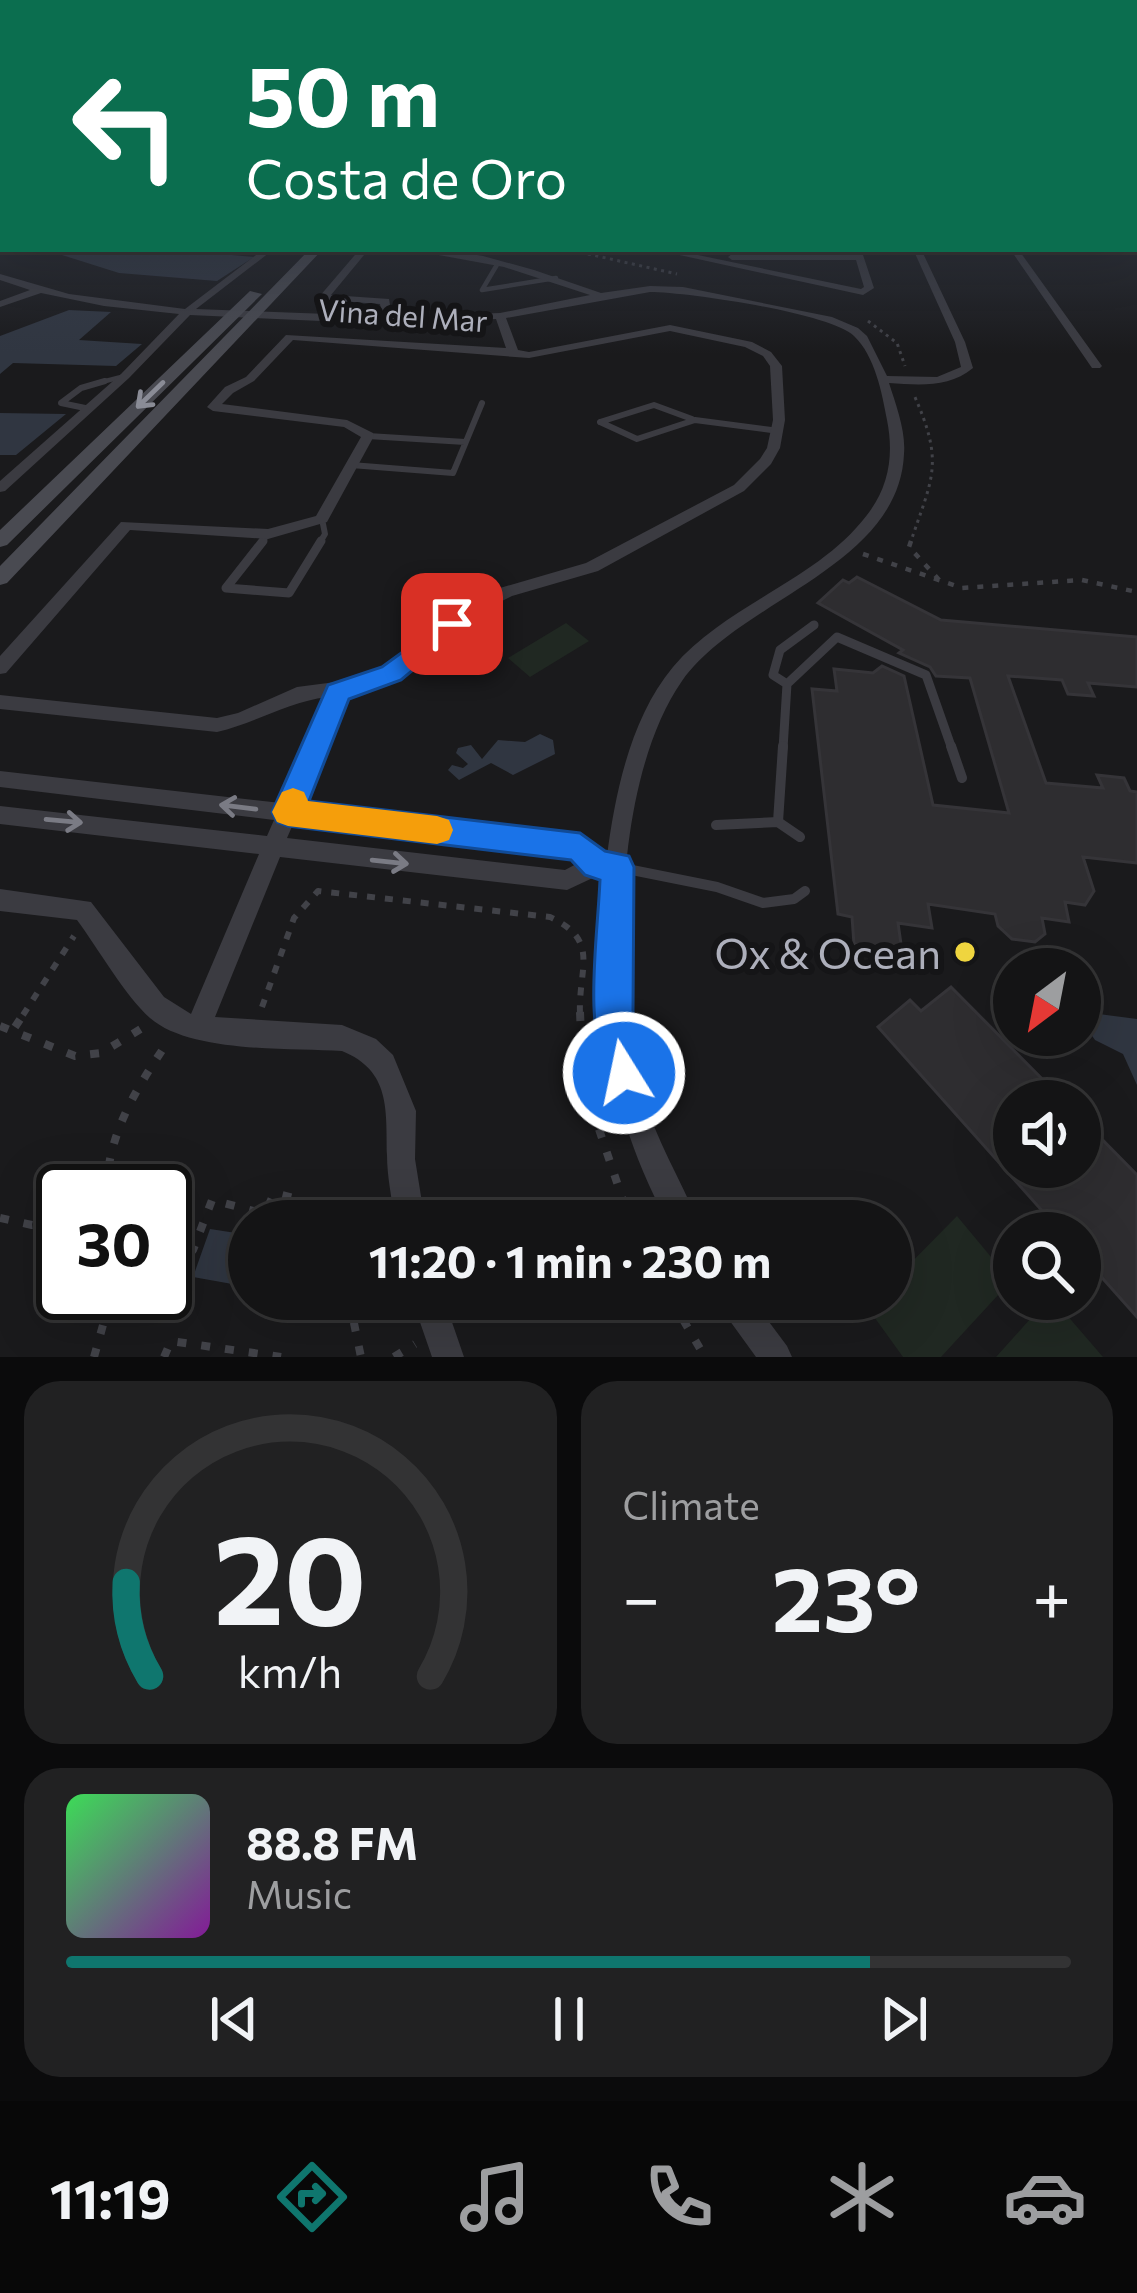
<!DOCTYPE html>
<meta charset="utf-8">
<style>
body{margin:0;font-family:Commissioner,sans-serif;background:#212122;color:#f1f3f6;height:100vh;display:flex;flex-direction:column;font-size:45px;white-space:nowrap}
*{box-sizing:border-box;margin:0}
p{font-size:39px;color:#9d9ea0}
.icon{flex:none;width:66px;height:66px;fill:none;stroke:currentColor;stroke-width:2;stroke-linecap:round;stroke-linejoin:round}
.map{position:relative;height:1357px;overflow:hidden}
.panel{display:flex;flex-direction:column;gap:24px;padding:24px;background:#0b0b0c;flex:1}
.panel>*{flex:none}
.top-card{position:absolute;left:0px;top:0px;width:1137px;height:252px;box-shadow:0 12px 48px #0002,0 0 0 3px #333334;background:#0b6e4f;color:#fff;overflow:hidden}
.needle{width:78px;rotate:212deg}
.fabs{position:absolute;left:993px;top:948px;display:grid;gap:24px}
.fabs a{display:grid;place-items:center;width:108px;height:108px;border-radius:50%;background:#141415;box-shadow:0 12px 48px #0002,0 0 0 3px #333334;font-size:60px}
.speed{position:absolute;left:36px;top:1164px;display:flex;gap:24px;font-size:60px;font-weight:700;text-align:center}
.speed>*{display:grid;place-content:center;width:156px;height:156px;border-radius:50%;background:#141415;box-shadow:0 12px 48px #0002,0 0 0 3px #333334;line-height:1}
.speed .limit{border:6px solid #111;border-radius:18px;background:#fff;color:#111}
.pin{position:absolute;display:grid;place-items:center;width:102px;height:102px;color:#fff;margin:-51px;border-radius:24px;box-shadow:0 6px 18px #0006}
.me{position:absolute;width:132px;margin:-66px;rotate:350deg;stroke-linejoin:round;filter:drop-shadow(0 0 9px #0008)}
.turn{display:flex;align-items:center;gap:42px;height:252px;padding:0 48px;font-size:54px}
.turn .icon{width:156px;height:156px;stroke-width:2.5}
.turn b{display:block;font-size:84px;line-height:102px}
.big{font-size:90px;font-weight:700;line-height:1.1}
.panel .widget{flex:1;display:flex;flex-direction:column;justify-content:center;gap:18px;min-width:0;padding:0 42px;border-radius:36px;background:#212122}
.panel .dial{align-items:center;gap:0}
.dial svg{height:312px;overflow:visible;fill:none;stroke:#333334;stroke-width:7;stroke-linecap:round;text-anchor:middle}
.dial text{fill:#f1f3f6;stroke:none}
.song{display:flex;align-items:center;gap:36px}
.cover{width:144px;height:144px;border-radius:18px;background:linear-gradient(135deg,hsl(130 70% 55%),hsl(290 70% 35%))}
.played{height:12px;border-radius:6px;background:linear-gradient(90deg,#0f766e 80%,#333334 80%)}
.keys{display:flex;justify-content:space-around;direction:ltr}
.heat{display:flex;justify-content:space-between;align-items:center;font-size:66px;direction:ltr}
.panel .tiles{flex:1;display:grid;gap:24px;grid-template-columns:1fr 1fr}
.widget:last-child{grid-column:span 2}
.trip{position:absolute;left:228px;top:1200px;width:684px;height:120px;border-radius:60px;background:#141415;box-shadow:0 12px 48px #0002,0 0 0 3px #333334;font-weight:700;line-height:120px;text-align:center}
.tab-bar{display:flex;height:192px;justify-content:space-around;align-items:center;background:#080808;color:#9d9ea0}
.tab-bar .icon{width:84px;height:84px}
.tab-bar .on{color:#0f766e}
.tab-bar b{font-size:54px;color:#f1f3f6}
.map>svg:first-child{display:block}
.green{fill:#202822}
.water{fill:#303641}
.building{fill:#2e2d30;stroke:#353438;stroke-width:3}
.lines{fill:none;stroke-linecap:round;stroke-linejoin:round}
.path-far3{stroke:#414248;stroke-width:3;stroke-dasharray:3 4.5;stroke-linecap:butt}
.path-far2{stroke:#414248;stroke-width:4.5;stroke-dasharray:6 9;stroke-linecap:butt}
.path-far1{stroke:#414248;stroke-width:6;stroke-dasharray:8 10;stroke-linecap:butt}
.path{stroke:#414248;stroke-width:8;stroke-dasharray:9 15;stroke-linecap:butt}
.lane-far3{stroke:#3b3b41;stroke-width:4.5}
.lane-far2{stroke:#3b3b41;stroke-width:6}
.lane-far1{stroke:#3b3b41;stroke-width:9}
.lane{stroke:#3b3b41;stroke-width:10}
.street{fill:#3b3b41;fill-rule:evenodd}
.secondary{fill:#494a51;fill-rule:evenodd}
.oneway{stroke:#8a8c96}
.oneway2{stroke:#7a7b84}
.route{fill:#1a73e8;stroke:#114b97;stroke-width:3}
.slow{fill:#f59e0b}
.poi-dot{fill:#efd53f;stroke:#151517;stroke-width:4.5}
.labels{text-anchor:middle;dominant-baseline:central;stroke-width:12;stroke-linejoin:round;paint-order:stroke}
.far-street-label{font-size:30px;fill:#adafbb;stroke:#151517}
.near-poi-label{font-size:42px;fill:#adafbb;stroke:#151517;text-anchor:end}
</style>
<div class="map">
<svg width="1137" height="1357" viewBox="0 0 1137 1357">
<rect width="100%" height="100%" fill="#1a1a1c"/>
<path class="green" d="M 566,623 L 589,641 L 530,677 L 508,658 Z
M 957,1216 L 1011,1281 L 941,1357 L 903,1357 L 867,1307 L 875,1299 L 891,1299 L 891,1283 Z
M 1048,1299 L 1053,1299 L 1103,1357 L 996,1357 Z"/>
<path class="water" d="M 43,249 L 165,249 L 254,257 L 217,281 L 119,273 Z
M 69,310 L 111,312 L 79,340 L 142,344 L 116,366 L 13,363 L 0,374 L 0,336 Z
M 0,413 L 66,414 L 16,455 L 0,455 Z
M 540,734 L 553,740 L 555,754 L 513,775 L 491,763 L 459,780 L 448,770 L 452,765 L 463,768 L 468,764 L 456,753 L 458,748 L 471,745 L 482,759 L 498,740 L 525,742 Z
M 1091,1013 L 1137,1019 L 1137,1085 L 1123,1054 L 1095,1040 L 1088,1030 Z
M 210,1229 L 249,1235 L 249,1287 L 193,1277 Z"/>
<path class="building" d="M 857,577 L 941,620 L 1137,637 L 1137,687 L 1088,683 L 1094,696 L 1068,694 L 1062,680 L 1008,676 L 1046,783 L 1103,788 L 1097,775 L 1124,778 L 1130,791 L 1137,792 L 1137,863 L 1083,857 L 1094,891 L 1085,905 L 1065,902 L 1069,922 L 1042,918 L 1045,934 L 1035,942 L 1012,939 L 998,926 L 995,914 L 928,904 L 932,928 L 898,923 L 902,951 L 854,944 L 852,917 L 838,914 L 812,689 L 837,691 L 834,669 L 873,673 L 882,666 L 904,676 L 933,805 L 1009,813 L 970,678 L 936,676 L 930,667 L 899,653 L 903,650 L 818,603 L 843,580 L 849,583 Z
M 951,987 L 1064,1101 L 1014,1101 L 1014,1167 L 1080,1167 L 1080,1117 L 1137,1175 L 1137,1317 L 1080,1253 L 1080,1233 L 1062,1233 L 878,1027 L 910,1000 L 921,1011 Z"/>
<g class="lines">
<path class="path-far3" d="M 566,249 L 677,274
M 868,321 L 897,343 L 905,366
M 910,544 C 932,478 945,464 914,395"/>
<path class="path-far2" d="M 911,541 L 909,547 L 942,583
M 863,554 L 962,588 L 1082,580 L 1137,592"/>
<path class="path-far1" d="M 262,1007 L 294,918 L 318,891 L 550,917 C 601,941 578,967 580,1015
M 23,1015 L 74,936"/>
<path class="path" d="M 580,1012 L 583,1082 L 630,1221
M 0,1026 L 75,1056 L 101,1053 L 144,1027
M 15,1027 L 25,1012
M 106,1191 C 109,1131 136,1089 169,1040
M 0,1218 L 32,1225 L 63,1222
M 165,1247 L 193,1250 L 212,1200 L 265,1214 L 274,1193 L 382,1220
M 349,1299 L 361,1357
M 671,1299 L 705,1357
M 94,1357 L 112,1293
M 164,1357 L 171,1341 L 281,1357
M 394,1357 L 415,1344"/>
<path class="lane-far3" d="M 498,263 L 482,290 L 556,278
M 94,384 L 125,376"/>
<path class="lane-far2" d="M 90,409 L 61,403 L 81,388 L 105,381
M 600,422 L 637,439 L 695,420 L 779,431
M 600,422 L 654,405 L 692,419
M 368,436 L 465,442
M 351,465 L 453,473 L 482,403
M 260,544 L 268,534
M 319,544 L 325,534 L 322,519"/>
<path class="lane-far1" d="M 263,541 L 226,588 L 289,593 L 321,541
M 787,684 L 773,675 L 780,650 L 814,625
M 783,749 L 787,684 L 837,637 L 926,675 L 952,749"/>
<path class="lane" d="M 951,746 L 962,778
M 778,822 L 783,746
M 716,825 L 778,822 L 800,837
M 617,867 L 717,887 L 763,903 L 794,899 L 805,891"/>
<path class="street" d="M 264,249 L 274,249 L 196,309 L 382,316 L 380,304 L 324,300 L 319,297 L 360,249 L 369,249 L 331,295 L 389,299 L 392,317 L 500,313 L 590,295 L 504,267 L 406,249 L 440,249 L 483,256 L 534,270 L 601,293 L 650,286 L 683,287 L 832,317 L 858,328 L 867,336 L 887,376 L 937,377 L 961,367 L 955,342 L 913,249 L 921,249 L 965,342 L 973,368 C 949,388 919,385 889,383 C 896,405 906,431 904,454 C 899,567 739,600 682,681 C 614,778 610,985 643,1096 C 657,1141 680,1179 698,1221 L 667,1221 C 609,1114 589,996 604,876 L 599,875 L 567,890 L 280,857 L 215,1017 L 342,1025 L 376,1039 L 393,1055 L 416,1111 L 415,1159 L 425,1221 L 395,1221 C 392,1199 387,1177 387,1155 C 386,1110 391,1071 342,1051 C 289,1048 190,1053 150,1018 C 126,997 97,947 77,920 L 0,911 L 0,889 L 91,902 L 164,997 L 191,1014 L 259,854 L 0,824 L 0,806 L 267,836 L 274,820 L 0,787 L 0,771 L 281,803 L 327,697 C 288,702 255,723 217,732 L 0,709 L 0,695 L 217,718 L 238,713 L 297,687 L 366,678 L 472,602 L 500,588 L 586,563 L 734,485 L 760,459 L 767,448 L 773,420 L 770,366 L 763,356 L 745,347 L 670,331 L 529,358 L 293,340 L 254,381 L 233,393 L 222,404 L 347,420 L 373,433 L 374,436 L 327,522 L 268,539 L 130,530 L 6,673 L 0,674 L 0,656 L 121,522 L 268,529 L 316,516 L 361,437 L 344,427 L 213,411 L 207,407 L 225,387 L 246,377 L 286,335 L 506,348 L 496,319 L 388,324 L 190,315 L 129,378 L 5,491 L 0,492 L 0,481 L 121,374 L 179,314 L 104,306 L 41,293 L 0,307 L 0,301 L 30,290 L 0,280 L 0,274 L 69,294 L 185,309 ZM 650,292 C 687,292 830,313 854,336 C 875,356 882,393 887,420 C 894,455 889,487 867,515 C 817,581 726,604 673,667 C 631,717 615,793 607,856 L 580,838 L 301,805 L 346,694 L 377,689 L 484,610 L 512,596 L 598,571 L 744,491 L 771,464 L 780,448 L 785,420 L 782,366 L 771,352 L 752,342 L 670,325 L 529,352 L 518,350 L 506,318 ZM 294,822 L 574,856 L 580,862 L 565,870 L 287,838 Z
M 652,249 L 669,249 L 861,289 L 864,287 L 856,260 L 732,260 L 728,257 L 732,254 L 854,254 L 853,249 L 861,249 L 874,288 L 863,295 Z
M 1010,249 L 1018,249 L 1102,366 L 1100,368 L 1092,368 Z
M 412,1299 L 444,1299 L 464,1357 L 432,1357 Z
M 717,1299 L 752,1299 L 787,1346 L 792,1357 L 756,1357 L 722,1310 Z"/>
<path class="secondary" d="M 310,249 L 323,249 L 7,583 L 0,585 L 0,566 Z
M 250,291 L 262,294 L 7,545 L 0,547 L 0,530 Z"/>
</g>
<defs><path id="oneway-shaft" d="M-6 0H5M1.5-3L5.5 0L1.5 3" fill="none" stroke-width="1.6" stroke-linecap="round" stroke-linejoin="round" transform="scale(3)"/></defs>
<use class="oneway" href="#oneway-shaft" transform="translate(150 395) rotate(136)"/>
<g class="oneway2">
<use href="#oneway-shaft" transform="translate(238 807) rotate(-173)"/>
<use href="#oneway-shaft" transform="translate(64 821) rotate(5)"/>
<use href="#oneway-shaft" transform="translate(390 862) rotate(6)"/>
</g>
<linearGradient id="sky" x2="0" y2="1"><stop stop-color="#0e0e0f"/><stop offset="0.46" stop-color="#383e4b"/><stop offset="1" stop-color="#383e4b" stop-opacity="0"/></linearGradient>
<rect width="1137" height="354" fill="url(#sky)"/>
<path class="route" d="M 452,616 L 461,618 L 465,624 L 461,630 L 401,680 L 349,699 L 309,801 L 580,833 L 605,851 L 629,856 L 634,867 L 633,1013 L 644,1073 L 638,1087 L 624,1093 L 610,1087 C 583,1024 597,946 600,880 L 585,875 L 571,860 L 288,826 L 277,822 L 272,812 L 328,685 L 382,667 Z"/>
<path class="slow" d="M 293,788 L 304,792 L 308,801 L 437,816 L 449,820 L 453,830 L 449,840 L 437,844 L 288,826 L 277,822 L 272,812 L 282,792 Z"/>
<circle class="poi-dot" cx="965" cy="952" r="12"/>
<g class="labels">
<g class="far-street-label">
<text transform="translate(403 314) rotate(4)">Vina del Mar</text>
</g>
<g class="near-poi-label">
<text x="941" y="952">Ox &amp; Ocean</text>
</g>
</g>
</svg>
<div class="fabs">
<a><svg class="needle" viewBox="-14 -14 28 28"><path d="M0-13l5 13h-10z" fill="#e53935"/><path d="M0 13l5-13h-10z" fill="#9d9ea0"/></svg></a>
<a><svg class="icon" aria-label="sound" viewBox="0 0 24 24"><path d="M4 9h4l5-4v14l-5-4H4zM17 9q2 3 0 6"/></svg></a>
<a><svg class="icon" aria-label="search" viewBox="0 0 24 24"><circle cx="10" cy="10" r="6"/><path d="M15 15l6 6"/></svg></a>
</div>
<div class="speed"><div class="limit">30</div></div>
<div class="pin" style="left:452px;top:624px;background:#d93025"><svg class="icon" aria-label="arrive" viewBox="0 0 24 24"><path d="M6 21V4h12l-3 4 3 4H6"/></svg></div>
<svg class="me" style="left:624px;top:1073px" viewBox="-20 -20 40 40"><circle r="17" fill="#1a73e8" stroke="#fff" stroke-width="3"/><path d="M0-11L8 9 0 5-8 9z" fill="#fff"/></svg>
<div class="trip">11:20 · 1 min · 230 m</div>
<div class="top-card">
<div class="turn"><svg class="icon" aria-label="left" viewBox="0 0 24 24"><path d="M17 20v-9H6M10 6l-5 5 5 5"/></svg><div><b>50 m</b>Costa de Oro</div></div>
</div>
</div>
<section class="panel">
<div class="tiles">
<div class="widget dial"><svg viewBox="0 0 100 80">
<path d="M14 69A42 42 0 1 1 86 69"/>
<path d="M14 69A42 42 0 0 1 8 45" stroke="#0f766e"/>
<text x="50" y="56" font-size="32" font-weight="700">20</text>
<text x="50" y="72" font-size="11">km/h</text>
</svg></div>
<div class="widget"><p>Climate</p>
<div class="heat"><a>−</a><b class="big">23°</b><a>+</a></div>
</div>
<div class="widget">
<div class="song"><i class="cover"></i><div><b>88.8 FM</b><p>Music</p></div></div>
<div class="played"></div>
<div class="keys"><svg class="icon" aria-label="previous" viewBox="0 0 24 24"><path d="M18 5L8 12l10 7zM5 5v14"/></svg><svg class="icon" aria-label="pause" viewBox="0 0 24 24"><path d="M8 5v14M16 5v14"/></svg><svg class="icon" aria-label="next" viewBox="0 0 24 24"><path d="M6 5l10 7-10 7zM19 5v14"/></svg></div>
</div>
</div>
</section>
<nav class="tab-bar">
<b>11:19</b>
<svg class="icon on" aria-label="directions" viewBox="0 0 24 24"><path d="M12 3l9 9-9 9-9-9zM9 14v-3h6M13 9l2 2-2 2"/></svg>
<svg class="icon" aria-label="music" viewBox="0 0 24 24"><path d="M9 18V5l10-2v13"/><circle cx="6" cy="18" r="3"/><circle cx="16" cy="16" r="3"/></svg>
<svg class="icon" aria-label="phone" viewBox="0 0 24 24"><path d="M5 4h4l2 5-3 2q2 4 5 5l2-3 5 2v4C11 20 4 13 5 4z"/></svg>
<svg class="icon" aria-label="climate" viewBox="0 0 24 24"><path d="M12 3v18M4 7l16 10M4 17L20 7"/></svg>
<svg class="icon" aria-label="car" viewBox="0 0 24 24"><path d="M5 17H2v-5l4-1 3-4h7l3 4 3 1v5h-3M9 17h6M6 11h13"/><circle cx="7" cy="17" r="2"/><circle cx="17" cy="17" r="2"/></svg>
</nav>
